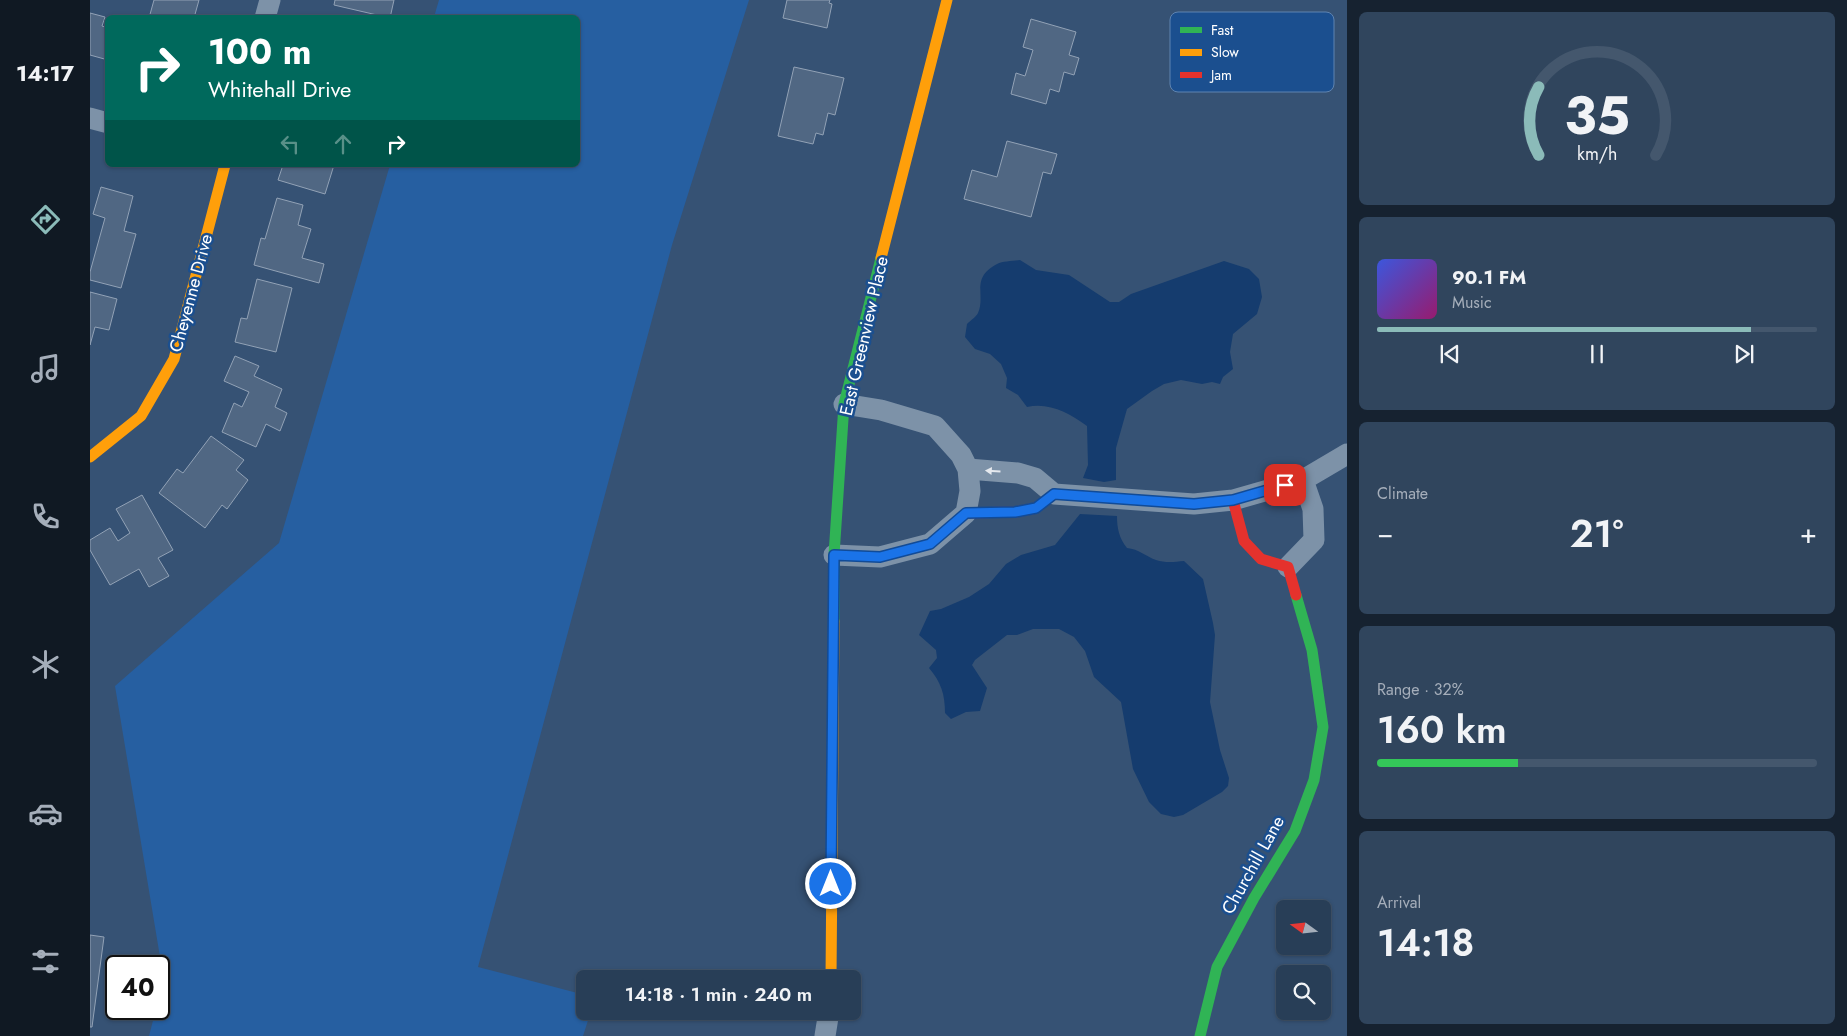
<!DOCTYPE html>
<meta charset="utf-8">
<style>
body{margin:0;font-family:Jost,sans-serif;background:#30455d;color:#f1f3f6;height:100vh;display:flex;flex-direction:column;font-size:19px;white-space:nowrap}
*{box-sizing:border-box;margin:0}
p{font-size:16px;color:#a5aeba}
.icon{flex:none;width:28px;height:28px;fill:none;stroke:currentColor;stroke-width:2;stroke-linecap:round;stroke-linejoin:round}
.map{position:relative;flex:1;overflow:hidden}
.side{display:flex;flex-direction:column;gap:12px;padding:12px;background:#162230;width:500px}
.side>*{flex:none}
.banner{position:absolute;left:15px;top:15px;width:475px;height:152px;border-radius:8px;box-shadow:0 1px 4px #0004,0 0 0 1px #44576d;background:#00695c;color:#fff;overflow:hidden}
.needle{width:32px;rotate:285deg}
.controls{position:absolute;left:1186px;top:900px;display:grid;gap:10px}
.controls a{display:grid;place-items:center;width:55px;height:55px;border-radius:8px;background:#283e57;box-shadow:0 1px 4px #0004,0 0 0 1px #44576d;font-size:25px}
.speed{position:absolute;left:15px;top:955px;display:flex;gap:10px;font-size:25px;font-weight:700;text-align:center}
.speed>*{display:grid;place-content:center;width:65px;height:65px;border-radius:50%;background:#283e57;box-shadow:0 1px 4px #0004,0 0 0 1px #44576d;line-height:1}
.speed .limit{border:2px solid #111;border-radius:8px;background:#fff;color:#111}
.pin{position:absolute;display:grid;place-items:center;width:42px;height:42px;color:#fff;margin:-21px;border-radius:10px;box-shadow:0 2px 8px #0006}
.me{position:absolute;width:55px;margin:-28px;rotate:0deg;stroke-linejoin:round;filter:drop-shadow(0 0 4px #0008)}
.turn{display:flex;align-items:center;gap:18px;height:105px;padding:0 20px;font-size:22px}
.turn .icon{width:65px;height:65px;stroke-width:2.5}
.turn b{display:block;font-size:35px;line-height:42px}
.lanes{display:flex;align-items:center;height:48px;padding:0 20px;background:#0003;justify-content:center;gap:25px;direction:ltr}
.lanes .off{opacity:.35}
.big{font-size:38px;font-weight:600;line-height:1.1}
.side .tile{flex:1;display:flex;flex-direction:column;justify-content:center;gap:8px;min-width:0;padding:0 18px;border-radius:8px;background:#30455d}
.side .dial{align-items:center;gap:0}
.dial svg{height:130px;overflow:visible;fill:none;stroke:#44576d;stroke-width:7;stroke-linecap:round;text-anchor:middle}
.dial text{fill:#f1f3f6;stroke:none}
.song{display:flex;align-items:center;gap:15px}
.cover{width:60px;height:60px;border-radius:8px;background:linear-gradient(135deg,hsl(230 70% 55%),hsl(320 70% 35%))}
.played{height:5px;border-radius:2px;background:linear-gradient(90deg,#8bbbb9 85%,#44576d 85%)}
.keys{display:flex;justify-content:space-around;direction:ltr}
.heat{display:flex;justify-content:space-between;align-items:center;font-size:28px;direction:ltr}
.charge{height:8px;border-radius:4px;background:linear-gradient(90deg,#34c759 32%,#44576d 0)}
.trip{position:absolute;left:486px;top:970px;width:285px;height:50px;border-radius:8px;background:#283e57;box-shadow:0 1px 4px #0004,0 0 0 1px #44576d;font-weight:600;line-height:50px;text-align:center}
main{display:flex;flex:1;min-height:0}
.dock{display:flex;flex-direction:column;width:90px;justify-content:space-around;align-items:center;background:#101923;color:#a5aeba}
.dock .icon{width:35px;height:35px}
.dock .active{color:#8bbbb9}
.dock b{font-size:22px;color:#f1f3f6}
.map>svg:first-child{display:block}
.green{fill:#265fa1}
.water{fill:#153c6e}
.building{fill:#506783;stroke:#92a2b6}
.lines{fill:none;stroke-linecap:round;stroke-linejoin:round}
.street{stroke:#7d92a8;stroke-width:21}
.fast{stroke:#30b455;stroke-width:11}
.slow{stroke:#ff9f0a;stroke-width:11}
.jam{stroke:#e5322d;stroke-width:11}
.oneway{fill:#e5e9ee}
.route-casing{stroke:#114b97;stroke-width:12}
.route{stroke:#1a73e8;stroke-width:9}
.labels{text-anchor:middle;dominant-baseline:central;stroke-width:5;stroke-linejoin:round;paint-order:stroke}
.street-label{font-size:18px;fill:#fff;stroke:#1b4f8f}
.key{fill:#1b4f8f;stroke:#5f84b1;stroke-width:1}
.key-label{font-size:14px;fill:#fff}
</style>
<main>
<nav class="dock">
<b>14:17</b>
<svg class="icon active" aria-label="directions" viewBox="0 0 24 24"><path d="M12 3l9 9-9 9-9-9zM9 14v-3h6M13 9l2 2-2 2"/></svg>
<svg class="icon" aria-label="music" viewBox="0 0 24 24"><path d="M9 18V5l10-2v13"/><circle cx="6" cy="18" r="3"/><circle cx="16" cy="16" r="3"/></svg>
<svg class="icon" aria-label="phone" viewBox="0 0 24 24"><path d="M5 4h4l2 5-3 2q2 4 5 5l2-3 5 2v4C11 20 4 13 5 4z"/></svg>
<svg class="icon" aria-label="climate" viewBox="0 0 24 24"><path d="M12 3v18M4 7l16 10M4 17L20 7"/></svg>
<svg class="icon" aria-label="car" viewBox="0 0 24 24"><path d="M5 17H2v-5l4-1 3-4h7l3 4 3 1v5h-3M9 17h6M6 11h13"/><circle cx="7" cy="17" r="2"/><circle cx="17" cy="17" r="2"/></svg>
<svg class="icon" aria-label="filters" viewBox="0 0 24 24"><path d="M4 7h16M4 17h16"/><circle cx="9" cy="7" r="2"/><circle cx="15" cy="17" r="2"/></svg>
</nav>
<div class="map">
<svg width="1257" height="1036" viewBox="0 0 1257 1036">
<rect width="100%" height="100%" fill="#365274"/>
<path class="green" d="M 349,0 L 659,0 L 582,245 L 388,967 L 495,995 L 495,1011 L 501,1011 L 493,1036 L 59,1036 L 66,1009 L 69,1009 L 74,981 L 25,686 L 189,543 L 300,165 L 488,165 L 488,18 L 344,17 Z"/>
<path class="water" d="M 930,260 L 946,270 L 979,275 L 1020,302 L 1029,302 L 1041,294 L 1134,261 L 1159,269 L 1169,279 L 1172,297 L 1167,314 L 1143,334 L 1140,352 L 1143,369 L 1133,377 L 1130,384 L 1122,382 L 1112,384 L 1091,380 L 1074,384 L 1062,391 L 1037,409 L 1026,448 L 1026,480 L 1014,482 L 993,478 L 998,465 L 997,426 C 979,413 959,402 937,407 L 928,395 L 916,388 L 917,378 L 911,364 L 900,354 L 885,349 L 875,337 L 877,324 C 881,320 886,317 888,313 C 896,295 880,278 907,264 C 913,261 923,261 930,260 Z
M 990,514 L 1027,516 C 1027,528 1029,538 1037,548 C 1049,549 1055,556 1066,560 C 1075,563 1084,562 1094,561 L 1113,579 L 1123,623 L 1125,635 L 1120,702 L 1130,750 L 1139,778 L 1138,786 L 1132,792 L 1093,815 L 1084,817 L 1071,814 L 1059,802 L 1043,769 L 1031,702 L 1004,677 L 995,651 L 984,637 L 969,629 L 943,629 L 927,635 L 917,635 L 885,660 L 882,665 L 897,688 L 890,711 L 876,712 L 861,719 L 855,713 C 855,694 851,682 839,668 L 847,658 L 846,650 L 829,635 L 840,611 L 851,609 L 879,597 L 899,584 L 916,564 L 931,555 L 965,545 Z"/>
<path class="building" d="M 64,0 L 109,0 L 104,18 L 59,18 Z
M 245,0 L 304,0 L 300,18 L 244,5 Z
M 697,0 L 740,0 L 739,3 L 742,4 L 737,28 L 693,18 Z
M 0,13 L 15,17 L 12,26 L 18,28 L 18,60 L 0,55 Z
M 941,19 L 986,32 L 979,55 L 989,58 L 984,75 L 974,72 L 969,92 L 960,89 L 956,104 L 921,94 L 926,73 L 935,76 L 943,50 L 933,47 Z
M 704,67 L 754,78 L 745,115 L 738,113 L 733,135 L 726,133 L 723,144 L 688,136 Z
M 917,141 L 967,154 L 961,174 L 953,172 L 941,217 L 874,199 L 882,170 L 907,177 Z
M 193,165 L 244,165 L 235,194 L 188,180 Z
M 11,187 L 43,196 L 34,231 L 46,234 L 31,288 L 0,280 L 0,272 L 15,218 L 3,214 Z
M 187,198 L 213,205 L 208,225 L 221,229 L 212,258 L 234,264 L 229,283 L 164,265 L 171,238 L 175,239 Z
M 167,279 L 202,288 L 186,352 L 145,342 L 151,318 L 157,319 Z
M 0,292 L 27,299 L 19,330 L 5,327 L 0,345 Z
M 145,356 L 169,366 L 164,376 L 192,389 L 185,407 L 197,413 L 190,431 L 176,424 L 166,447 L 132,432 L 144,403 L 152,407 L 159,392 L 134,381 Z
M 121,436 L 154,460 L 146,470 L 158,480 L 137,509 L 132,505 L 115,528 L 69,493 L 87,469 L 93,473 Z
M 52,495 L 83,550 L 68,558 L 79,576 L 59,587 L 49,569 L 20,585 L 0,550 L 0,540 L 20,528 L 28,541 L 40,533 L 26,509 Z
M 0,935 L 14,937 L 2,1027 L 0,1027 Z"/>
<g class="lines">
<path class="street" d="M 175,18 L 180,0
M 0,118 L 18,123
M 878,469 L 928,473 L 945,478 L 964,494 L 1104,504 L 1143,500 L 1213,480 L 1257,454
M 744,555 L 790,557 L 840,544 L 876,513 L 880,491 L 878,469 L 871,455 L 845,426 L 791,410 L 754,404
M 1198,567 L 1224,540 L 1223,509 L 1213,480
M 735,1036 L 739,1011"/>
<path class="fast" d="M 744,621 L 744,555 L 754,404 L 791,258
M 1110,1036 L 1127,967 L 1164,898 L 1205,831 L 1224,780 L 1233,727 L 1222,650 L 1206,595"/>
<path class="slow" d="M 791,258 L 857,0
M 0,457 L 51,416 L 84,359 L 135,165
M 741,979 L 744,621"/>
<path class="jam" d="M 1143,500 L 1154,541 L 1171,559 L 1198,567 L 1206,595
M 876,513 L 925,512 L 946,508 L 964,494"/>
</g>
<defs><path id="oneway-solid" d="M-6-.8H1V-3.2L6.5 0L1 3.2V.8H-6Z" transform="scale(1.25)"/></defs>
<use class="oneway" href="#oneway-solid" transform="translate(903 471) rotate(-176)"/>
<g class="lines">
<g class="route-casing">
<path id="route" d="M 741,884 L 744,555 L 790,557 L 840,544 L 876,513 L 925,512 L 946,508 L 964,494 L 1104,504 L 1143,500 L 1195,485"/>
</g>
<use href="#route" class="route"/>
</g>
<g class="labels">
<g class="street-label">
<text transform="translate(101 293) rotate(-75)">Cheyenne Drive</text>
<text transform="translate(774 336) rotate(-77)">East Greenview Place</text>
<text transform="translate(1163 865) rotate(-61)">Churchill Lane</text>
</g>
</g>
<rect x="1080" y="12" width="164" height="80" rx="8" class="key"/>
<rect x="1090" y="27" width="22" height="6" fill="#30b455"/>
<rect x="1090" y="49" width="22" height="7" fill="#ff9f0a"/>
<rect x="1090" y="72" width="22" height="6" fill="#e5322d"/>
<g class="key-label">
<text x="1121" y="35">Fast</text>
<text x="1121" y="57">Slow</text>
<text x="1121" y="80">Jam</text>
</g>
</svg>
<div class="controls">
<a><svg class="needle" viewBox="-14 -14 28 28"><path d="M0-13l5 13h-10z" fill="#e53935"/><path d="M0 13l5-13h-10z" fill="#a5aeba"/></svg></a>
<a><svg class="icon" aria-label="search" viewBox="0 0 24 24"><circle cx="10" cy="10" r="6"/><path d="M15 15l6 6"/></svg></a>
</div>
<div class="speed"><div class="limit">40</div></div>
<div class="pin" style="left:1195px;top:485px;background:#d93025"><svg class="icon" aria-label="arrive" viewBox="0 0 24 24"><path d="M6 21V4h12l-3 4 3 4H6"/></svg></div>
<svg class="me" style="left:741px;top:884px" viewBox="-20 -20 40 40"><circle r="17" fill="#1a73e8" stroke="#fff" stroke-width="3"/><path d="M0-11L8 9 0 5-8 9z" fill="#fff"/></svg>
<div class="trip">14:18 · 1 min · 240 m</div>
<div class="banner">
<div class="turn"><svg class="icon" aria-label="right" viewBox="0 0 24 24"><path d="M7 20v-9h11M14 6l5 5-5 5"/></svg><div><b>100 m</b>Whitehall Drive</div></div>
<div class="lanes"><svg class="icon off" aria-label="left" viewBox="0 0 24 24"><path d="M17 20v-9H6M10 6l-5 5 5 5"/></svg><svg class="icon off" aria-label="ahead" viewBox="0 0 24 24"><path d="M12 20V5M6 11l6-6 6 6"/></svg><svg class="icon" aria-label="right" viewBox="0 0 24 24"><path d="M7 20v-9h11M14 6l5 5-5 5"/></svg></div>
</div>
</div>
<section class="side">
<div class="tile dial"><svg viewBox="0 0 100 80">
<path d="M14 69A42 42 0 1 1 86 69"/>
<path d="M14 69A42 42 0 0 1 14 27" stroke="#8bbbb9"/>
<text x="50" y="56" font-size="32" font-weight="700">35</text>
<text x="50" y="72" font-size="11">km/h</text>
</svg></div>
<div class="tile">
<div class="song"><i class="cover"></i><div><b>90.1 FM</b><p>Music</p></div></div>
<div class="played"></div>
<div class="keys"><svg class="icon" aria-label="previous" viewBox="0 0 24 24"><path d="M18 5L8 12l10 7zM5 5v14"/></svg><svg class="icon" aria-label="pause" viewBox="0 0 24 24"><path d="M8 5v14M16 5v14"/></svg><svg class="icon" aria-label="next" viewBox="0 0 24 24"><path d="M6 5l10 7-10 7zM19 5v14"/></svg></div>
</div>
<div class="tile"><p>Climate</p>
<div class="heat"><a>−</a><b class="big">21°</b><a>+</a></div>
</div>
<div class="tile"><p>Range · 32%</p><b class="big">160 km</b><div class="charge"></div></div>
<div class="tile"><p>Arrival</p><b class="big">14:18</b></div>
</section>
</main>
